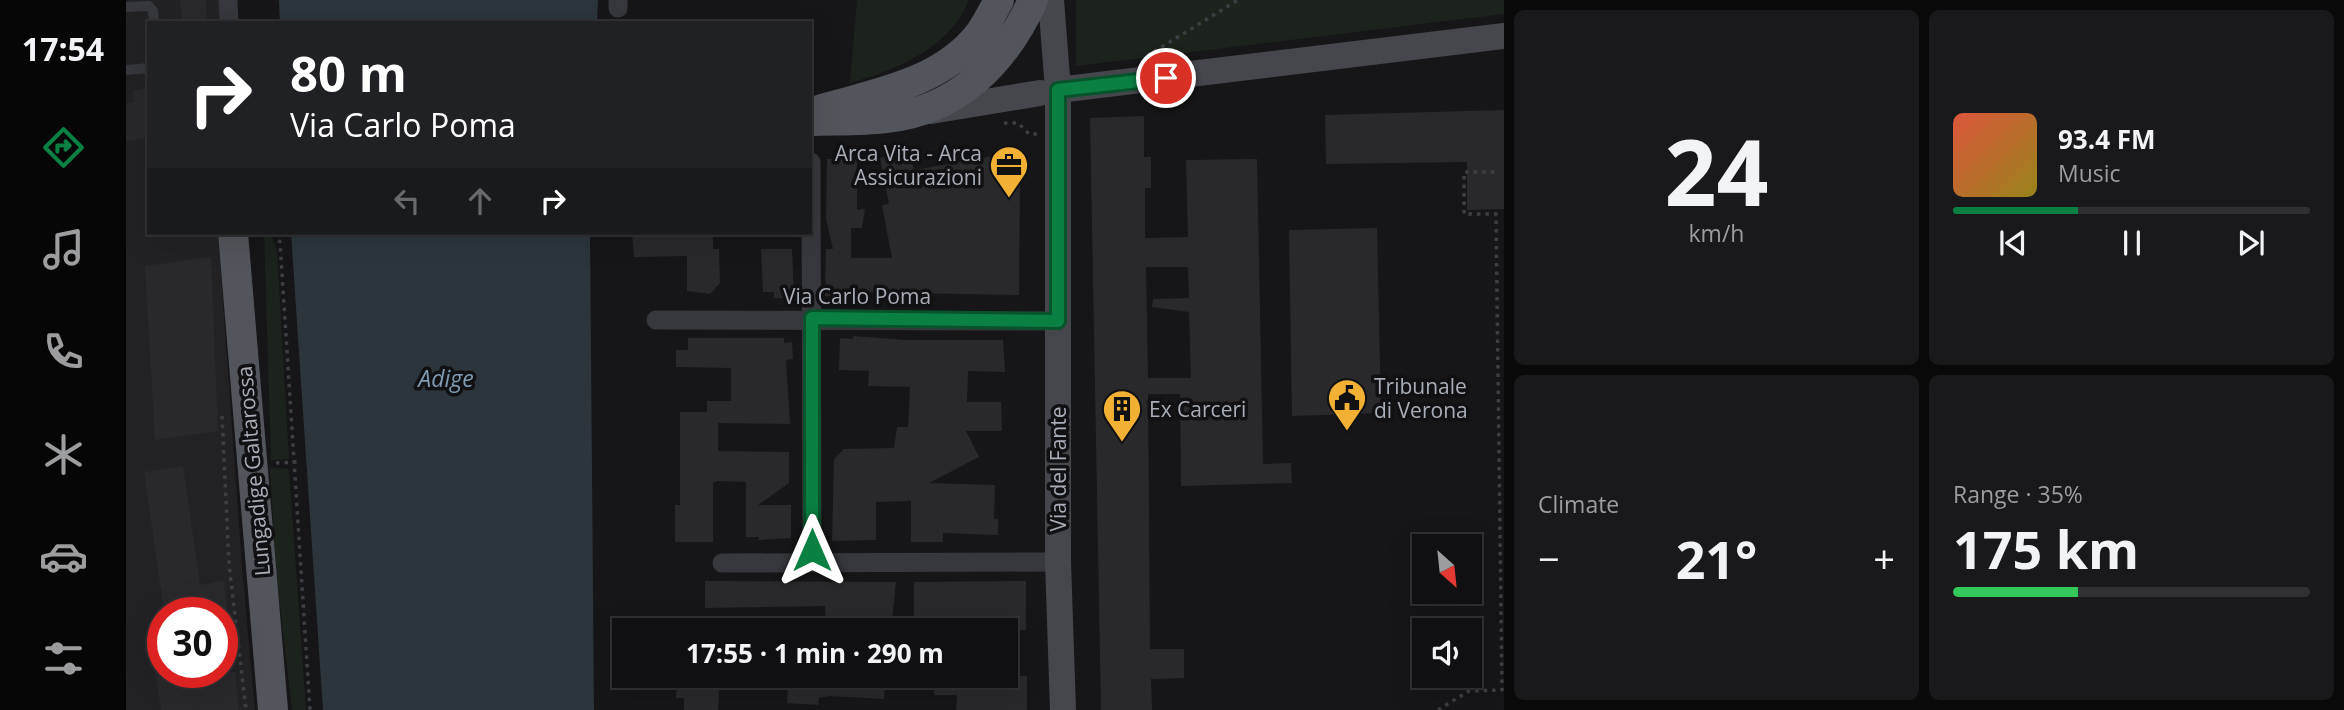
<!DOCTYPE html>
<meta charset="utf-8">
<style>
body{margin:0;font-family:"Open Sans",sans-serif;background:#19191b;color:#f1f3f6;height:100vh;display:flex;flex-direction:column;font-size:26px;white-space:nowrap}
*{box-sizing:border-box;margin:0}
p{font-size:23px;color:#9c9d9f}
.icon{flex:none;width:38px;height:38px;fill:none;stroke:currentColor;stroke-width:2;stroke-linecap:round;stroke-linejoin:round}
.map{position:relative;flex:1;overflow:hidden}
.panel{display:flex;flex-direction:column;gap:10px;padding:10px;background:#09090a;width:840px}
.panel>*{flex:none}
.top-card{position:absolute;left:21px;top:21px;width:665px;height:214px;border-radius:0px;box-shadow:0 7px 28px #0002,0 0 0 2px #303032;background:#202124;color:#fff;overflow:hidden}
.needle{width:46px;rotate:153deg}
.fabs{position:absolute;left:1286px;top:534px;display:grid;gap:14px}
.fabs a{display:grid;place-items:center;width:70px;height:70px;border-radius:0px;background:#101012;box-shadow:0 7px 28px #0002,0 0 0 2px #303032;font-size:35px}
.speed{position:absolute;left:21px;top:597px;display:flex;gap:14px;font-size:35px;font-weight:700;text-align:center}
.speed>*{display:grid;place-content:center;width:91px;height:91px;border-radius:50%;background:#101012;box-shadow:0 7px 28px #0002,0 0 0 2px #303032;line-height:1}
.speed .limit{border:10px solid #d22;background:#fff;color:#111}
.pin{position:absolute;display:grid;place-items:center;width:60px;height:60px;color:#fff;margin:-30px;border:4px solid #fff;border-radius:50%;box-shadow:0 2px 7px #0007}
.me{position:absolute;width:77px;margin:-38px;rotate:0deg;stroke-linejoin:round;filter:drop-shadow(0 0 5px #0008)}
.turn{display:flex;align-items:center;gap:24px;height:147px;padding:0 28px;font-size:32px}
.turn .icon{width:91px;height:91px;stroke-width:2.5}
.turn b{display:block;font-size:49px;line-height:60px}
.lanes{display:flex;align-items:center;height:66px;padding:0 28px;background:#0003;justify-content:center;gap:35px;direction:ltr}
.lanes .off{opacity:.35}
.big{font-size:52px;font-weight:700;line-height:1.1}
.panel .tile{flex:1;display:flex;flex-direction:column;justify-content:center;gap:10px;min-width:0;padding:0 24px;border-radius:10px;background:#19191b}
.panel .dial{align-items:center;gap:0}
.dial b{font-size:91px;line-height:1}
.song{display:flex;align-items:center;gap:21px}
.cover{width:84px;height:84px;border-radius:10px;background:linear-gradient(135deg,hsl(10 70% 55%),hsl(50 70% 35%))}
.played{height:7px;border-radius:4px;background:linear-gradient(90deg,#0b8043 35%,#303032 35%)}
.keys{display:flex;justify-content:space-around;direction:ltr}
.heat{display:flex;justify-content:space-between;align-items:center;font-size:38px;direction:ltr}
.charge{height:10px;border-radius:5px;background:linear-gradient(90deg,#34c759 35%,#303032 0)}
.panel .tiles{flex:1;display:grid;gap:10px;grid-template-columns:repeat(2,1fr)}
.trip{position:absolute;left:486px;top:618px;width:406px;height:70px;border-radius:0px;background:#101012;box-shadow:0 7px 28px #0002,0 0 0 2px #303032;font-weight:700;line-height:70px;text-align:center}
main{display:flex;flex:1;min-height:0}
.tab-bar{display:flex;flex-direction:column;width:126px;justify-content:space-around;align-items:center;background:#060607;color:#9c9d9f}
.tab-bar .icon{width:49px;height:49px}
.tab-bar .active{color:#0b8043}
.tab-bar b{font-size:32px;color:#f1f3f6}
.map>svg:first-child{display:block}
.built{fill:#222225;fill-rule:evenodd}
.green{fill:#1c231d}
.water{fill:#2c353c}
.building{fill:#29292c;fill-rule:evenodd}
.lines{fill:none;stroke-linecap:round;stroke-linejoin:round}
.path{stroke:#3d3f44;stroke-width:3.5;stroke-dasharray:3.5 5;stroke-linecap:butt}
.lane{stroke:#37383d;stroke-width:10}
.street{stroke:#37383d;stroke-width:19}
.secondary{stroke:#45474d;stroke-width:26}
.primary{stroke:#53555c;stroke-width:30}
.route-casing{stroke:#07532c;stroke-width:18}
.route{stroke:#0b8043;stroke-width:12}
.labels{text-anchor:middle;dominant-baseline:central;stroke-width:7;stroke-linejoin:round;paint-order:stroke}
.poi-label{font-size:21px;fill:#a8adb8;stroke:#111113;text-anchor:start}
.street-label{font-size:21px;fill:#a8adb8;stroke:#111113}
.water-label{font-size:23px;font-style:italic;fill:#7f9bb3;stroke:#111113}
</style>
<main>
<nav class="tab-bar">
<b>17:54</b>
<svg class="icon active" aria-label="directions" viewBox="0 0 24 24"><path d="M12 3l9 9-9 9-9-9zM9 14v-3h6M13 9l2 2-2 2"/></svg>
<svg class="icon" aria-label="music" viewBox="0 0 24 24"><path d="M9 18V5l10-2v13"/><circle cx="6" cy="18" r="3"/><circle cx="16" cy="16" r="3"/></svg>
<svg class="icon" aria-label="phone" viewBox="0 0 24 24"><path d="M5 4h4l2 5-3 2q2 4 5 5l2-3 5 2v4C11 20 4 13 5 4z"/></svg>
<svg class="icon" aria-label="climate" viewBox="0 0 24 24"><path d="M12 3v18M4 7l16 10M4 17L20 7"/></svg>
<svg class="icon" aria-label="car" viewBox="0 0 24 24"><path d="M5 17H2v-5l4-1 3-4h7l3 4 3 1v5h-3M9 17h6M6 11h13"/><circle cx="7" cy="17" r="2"/><circle cx="17" cy="17" r="2"/></svg>
<svg class="icon" aria-label="filters" viewBox="0 0 24 24"><path d="M4 7h16M4 17h16"/><circle cx="9" cy="7" r="2"/><circle cx="15" cy="17" r="2"/></svg>
</nav>
<div class="map">
<svg width="1378" height="710" viewBox="0 0 1378 710">
<rect width="100%" height="100%" fill="#161618"/>
<path class="built" d="M 0,0 L 102,0 L 103,23 L 23,23 L 23,233 L 92,233 L 116,566 L 129,710 L 0,710 ZM 37,612 L 96,612 L 96,672 L 37,672 Z"/>
<path class="green" d="M 731,0 L 843,0 C 824,48 770,70 724,83 Z
M 950,0 L 1378,0 L 1378,14 L 950,66 Z
M 138,233 L 144,233 L 151,251 L 163,459 L 145,460 Z
M 144,468 L 163,469 L 180,710 L 166,710 L 150,571 Z"/>
<path class="water" d="M 153,0 L 472,0 L 471,23 L 154,23 Z
M 165,233 L 464,233 L 468,710 L 197,710 Z"/>
<path class="building" d="M 54,0 L 80,0 L 81,23 L 56,23 Z
M 23,88 L 23,138 L 0,141 L 0,104 L 8,102 L 7,91 Z
M 1378,110 L 1378,209 L 1341,210 L 1341,162 L 1200,164 L 1199,115 Z
M 1018,116 L 1018,157 L 1025,157 L 1025,188 L 1019,188 L 1019,238 L 1062,237 L 1060,160 L 1131,159 L 1137,464 L 1165,463 L 1166,483 L 1055,486 L 1054,394 L 1022,394 L 1024,649 L 1058,649 L 1058,678 L 1025,679 L 1026,710 L 975,710 L 964,118 ZM 1020,267 L 1062,267 L 1063,298 L 1027,299 L 1026,307 L 1063,312 L 1065,378 L 1022,378 Z
M 784,152 L 788,170 L 885,153 L 894,177 L 893,295 L 725,292 L 725,296 L 699,296 L 700,249 L 707,249 L 700,219 L 701,159 L 731,159 L 731,210 L 739,209 L 736,228 L 725,228 L 725,258 L 766,258 L 756,205 L 763,204 L 754,158 Z
M 1251,228 L 1255,413 L 1166,416 L 1163,230 Z
M 506,233 L 587,233 L 587,249 L 593,249 L 594,283 L 584,294 L 561,291 L 561,256 L 508,257 Z
M 635,249 L 666,249 L 668,298 L 648,298 L 648,292 L 637,292 Z
M 85,257 L 92,431 L 29,440 L 19,266 Z
M 727,336 L 779,340 L 877,340 L 879,372 L 842,371 L 841,402 L 875,402 L 876,431 L 840,431 L 853,457 L 803,483 L 869,485 L 868,519 L 872,519 L 872,535 L 817,533 L 817,542 L 785,542 L 785,501 L 750,502 L 750,540 L 706,541 L 708,459 L 718,449 L 768,448 L 771,427 L 782,427 L 784,387 L 742,386 L 743,371 L 713,370 L 714,338 L 727,339 Z
M 562,338 L 658,338 L 658,343 L 666,342 L 667,359 L 660,360 L 664,424 L 592,423 L 592,451 L 663,452 L 663,483 L 632,505 L 665,505 L 665,538 L 633,540 L 633,537 L 620,537 L 620,482 L 592,481 L 587,483 L 587,542 L 549,542 L 549,505 L 554,505 L 554,412 L 581,412 L 581,401 L 605,401 L 605,368 L 550,367 L 550,350 L 562,350 Z
M 57,466 L 74,585 L 98,581 L 102,612 L 38,612 L 18,472 Z
M 579,581 L 770,582 L 765,630 L 700,630 L 699,606 L 579,608 Z
M 900,581 L 900,630 L 831,630 L 831,619 L 788,618 L 788,582 Z
M 29,672 L 109,672 L 113,710 L 35,710 Z
M 551,676 L 594,676 L 592,710 L 558,710 L 558,698 L 550,698 Z
M 663,676 L 760,676 L 758,699 L 703,696 L 693,698 L 692,705 L 661,703 Z
M 809,676 L 901,676 L 901,710 L 830,710 L 831,695 L 808,695 Z"/>
<g class="lines">
<path class="path" d="M 1021,56 L 1112,0
M 878,123 L 892,123 L 903,134 L 911,134
M 148,233 L 154,242 L 184,710
M 96,416 L 103,564 L 120,710
M 150,463 L 173,462
M 1312,710 L 1343,691 L 1376,690 L 1370,214 L 1338,214 L 1338,172 L 1370,172"/>
<path class="lane" d="M 0,7 L 23,6 L 27,11 L 28,23
M 0,70 L 23,68"/>
<path class="street" d="M 102,0 L 103,23
M 492,8 L 492,0
M 685,162 L 686,563
M 530,320 L 932,321
M 596,563 L 932,562"/>
<path class="secondary" d="M 925,0 L 932,90 L 932,562 L 937,710
M 932,90 L 1378,36
M 805,111 L 914,93"/>
<path class="primary" d="M 696,109 C 752,93 817,82 854,33 C 861,23 867,11 873,0
M 684,121 C 709,120 735,121 760,118 C 831,111 879,62 907,0
M 107,233 L 147,710"/>
</g>
<g class="lines">
<g class="route-casing">
<path id="route" d="M 686,550 L 686,318 L 932,321 L 932,90 L 1040,78"/>
</g>
<use href="#route" class="route"/>
</g>
<defs>
<g id="office-pin" transform="scale(2.0125)"><path d="M0 17L-7.5 6A9.5 9.5 0 1 1 7.5 6Z" fill="#f2b134" stroke="#111113"/><path d="M-6-3h4V-5.5h4V-3h4V5H-6ZM-1-4.5V-3h2v-1.5ZM-6 0V1H6V0Z" fill="#111"/></g>
<g id="civic-pin" transform="scale(2.0125)"><path d="M0 17L-7.5 6A9.5 9.5 0 1 1 7.5 6Z" fill="#f2b134" stroke="#111113"/><path d="M-.6-6.5H3V-4.5H.6V-3L4-1V1h2V6H-6V1h2V-1L-.6-3ZM-1.2 2.5V6h2.4V2.5Z" fill="#111"/></g>
<g id="building-pin" transform="scale(2.0125)"><path d="M0 17L-7.5 6A9.5 9.5 0 1 1 7.5 6Z" fill="#f2b134" stroke="#111113"/><path d="M-4-6H4V6H1V3H-1V6H-4ZM-2.5-4.3h1.7v1.8h-1.7ZM.8-4.3h1.7v1.8H.8ZM-2.5-1h1.7V.8h-1.7ZM.8-1h1.7V.8H.8Z" fill="#111"/></g>
</defs>
<g fill-rule="evenodd">
<use href="#office-pin" x="883" y="165"/>
<use href="#civic-pin" x="1221" y="398"/>
<use href="#building-pin" x="996" y="409"/>
</g>
<g class="labels">
<g class="poi-label">
<text x="856" y="153" text-anchor="end">Arca Vita - Arca<tspan x="856" dy="24">Assicurazioni</tspan></text>
<text x="1248" y="386">Tribunale<tspan x="1248" dy="24">di Verona</tspan></text>
<text x="1023" y="409">Ex Carceri</text>
</g>
<g class="street-label">
<text x="731" y="296">Via Carlo Poma</text>
<text transform="translate(932 469) rotate(-90)">Via del Fante</text>
<text transform="translate(127 471) rotate(-95)">Lungadige Galtarossa</text>
</g>
<g class="water-label">
<text x="320" y="378">Adige</text>
</g>
</g>
</svg>
<div class="fabs">
<a><svg class="needle" viewBox="-14 -14 28 28"><path d="M0-13l5 13h-10z" fill="#e53935"/><path d="M0 13l5-13h-10z" fill="#9c9d9f"/></svg></a>
<a><svg class="icon" aria-label="sound" viewBox="0 0 24 24"><path d="M4 9h4l5-4v14l-5-4H4zM17 9q2 3 0 6"/></svg></a>
</div>
<div class="speed"><div class="limit">30</div></div>
<div class="pin" style="left:1040px;top:78px;background:#d93025"><svg class="icon" aria-label="arrive" viewBox="0 0 24 24"><path d="M6 21V4h12l-3 4 3 4H6"/></svg></div>
<svg class="me" style="left:686px;top:550px" viewBox="-20 -20 40 40"><path d="M0-17L14 15 0 8-14 15z" fill="#0b8043" stroke="#fff" stroke-width="4"/></svg>
<div class="trip">17:55 · 1 min · 290 m</div>
<div class="top-card">
<div class="turn"><svg class="icon" aria-label="right" viewBox="0 0 24 24"><path d="M7 20v-9h11M14 6l5 5-5 5"/></svg><div><b>80 m</b>Via Carlo Poma</div></div>
<div class="lanes"><svg class="icon off" aria-label="left" viewBox="0 0 24 24"><path d="M17 20v-9H6M10 6l-5 5 5 5"/></svg><svg class="icon off" aria-label="ahead" viewBox="0 0 24 24"><path d="M12 20V5M6 11l6-6 6 6"/></svg><svg class="icon" aria-label="right" viewBox="0 0 24 24"><path d="M7 20v-9h11M14 6l5 5-5 5"/></svg></div>
</div>
</div>
<section class="panel">
<div class="tiles">
<div class="tile dial"><b>24</b><p>km/h</p></div>
<div class="tile">
<div class="song"><i class="cover"></i><div><b>93.4 FM</b><p>Music</p></div></div>
<div class="played"></div>
<div class="keys"><svg class="icon" aria-label="previous" viewBox="0 0 24 24"><path d="M18 5L8 12l10 7zM5 5v14"/></svg><svg class="icon" aria-label="pause" viewBox="0 0 24 24"><path d="M8 5v14M16 5v14"/></svg><svg class="icon" aria-label="next" viewBox="0 0 24 24"><path d="M6 5l10 7-10 7zM19 5v14"/></svg></div>
</div>
<div class="tile"><p>Climate</p>
<div class="heat"><a>−</a><b class="big">21°</b><a>+</a></div>
</div>
<div class="tile"><p>Range · 35%</p><b class="big">175 km</b><div class="charge"></div></div>
</div>
</section>
</main>
